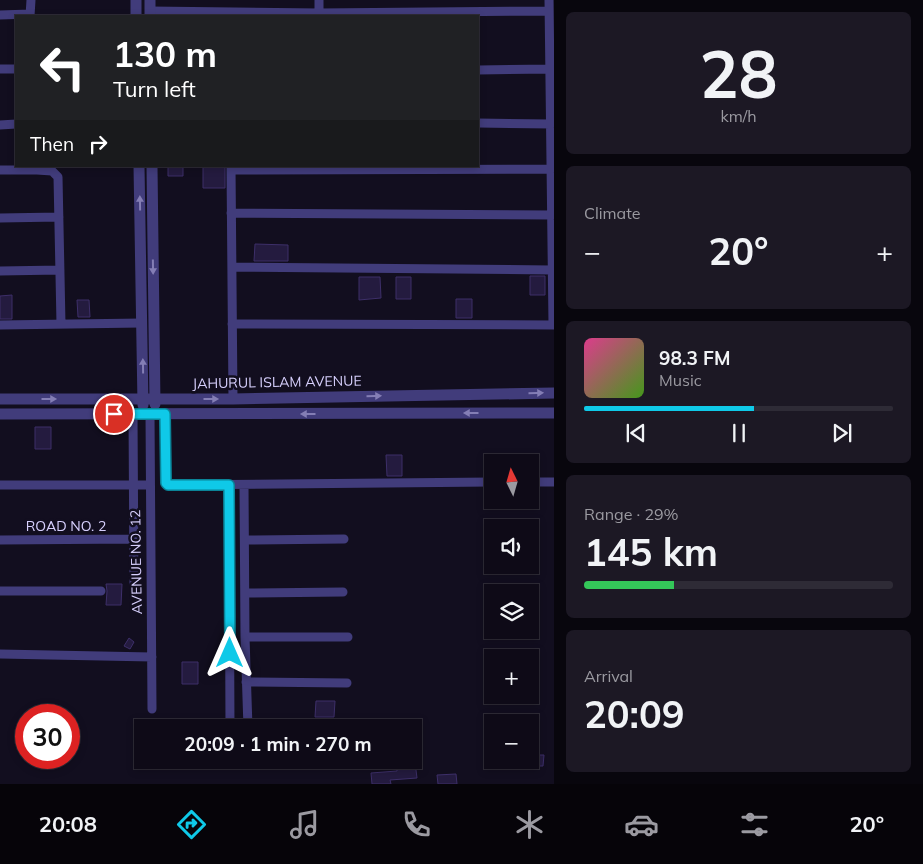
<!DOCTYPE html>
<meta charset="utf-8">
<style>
body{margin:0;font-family:Mulish,sans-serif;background:#1c1824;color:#f1f3f6;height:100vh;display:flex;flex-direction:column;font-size:19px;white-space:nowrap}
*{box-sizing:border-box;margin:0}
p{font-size:16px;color:#9b9aa1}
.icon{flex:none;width:28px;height:28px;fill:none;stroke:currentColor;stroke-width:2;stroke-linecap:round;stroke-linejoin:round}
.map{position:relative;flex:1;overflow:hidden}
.side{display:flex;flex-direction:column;gap:12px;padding:12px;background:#08060d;width:369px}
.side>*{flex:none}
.banner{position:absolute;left:15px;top:15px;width:464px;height:152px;border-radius:0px;box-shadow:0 2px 8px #0003,0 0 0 1px #2e2b36;background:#202124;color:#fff;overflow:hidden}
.needle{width:32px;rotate:355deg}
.fabs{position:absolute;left:484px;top:454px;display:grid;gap:10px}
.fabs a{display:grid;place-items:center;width:55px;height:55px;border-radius:0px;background:#0e0a17;box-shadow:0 2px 8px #0003,0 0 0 1px #2e2b36;font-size:25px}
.speed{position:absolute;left:15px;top:704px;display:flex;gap:10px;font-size:25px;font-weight:700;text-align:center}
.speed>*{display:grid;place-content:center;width:65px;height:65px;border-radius:50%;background:#0e0a17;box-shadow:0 2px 8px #0003,0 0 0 1px #2e2b36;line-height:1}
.speed .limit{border:8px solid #d22;background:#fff;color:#111}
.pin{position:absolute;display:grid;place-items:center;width:42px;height:42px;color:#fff;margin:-21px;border:2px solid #fff;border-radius:50%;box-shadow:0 1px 5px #0007}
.me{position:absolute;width:55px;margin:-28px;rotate:0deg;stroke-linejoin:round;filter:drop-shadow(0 0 4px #0008)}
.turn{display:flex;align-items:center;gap:18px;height:105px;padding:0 15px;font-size:22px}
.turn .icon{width:65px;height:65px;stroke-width:2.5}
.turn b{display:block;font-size:35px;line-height:42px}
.then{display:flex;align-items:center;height:48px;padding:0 15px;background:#0003;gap:10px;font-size:19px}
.big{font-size:38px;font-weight:700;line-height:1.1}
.side .tile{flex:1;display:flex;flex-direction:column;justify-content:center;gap:8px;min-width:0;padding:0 18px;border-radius:8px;background:#1c1824}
.side .dial{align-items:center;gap:0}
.dial b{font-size:65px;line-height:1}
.song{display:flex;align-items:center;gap:15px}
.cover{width:60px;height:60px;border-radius:8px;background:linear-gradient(135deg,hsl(330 70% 55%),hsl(100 70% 35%))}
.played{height:5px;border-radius:2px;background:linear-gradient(90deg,#0fc9e8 55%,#2e2b36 55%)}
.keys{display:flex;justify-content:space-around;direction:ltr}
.heat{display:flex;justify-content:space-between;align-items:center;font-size:28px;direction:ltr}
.charge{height:8px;border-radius:4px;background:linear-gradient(90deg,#34c759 29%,#2e2b36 0)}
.trip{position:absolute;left:134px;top:719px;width:288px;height:50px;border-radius:0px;background:#0e0a17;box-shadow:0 2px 8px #0003,0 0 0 1px #2e2b36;font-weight:700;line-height:50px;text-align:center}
.menu{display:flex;height:80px;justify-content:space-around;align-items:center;background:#060409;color:#9b9aa1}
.menu .icon{width:35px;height:35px}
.menu .on{color:#0fc9e8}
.menu b{font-size:22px;color:#f1f3f6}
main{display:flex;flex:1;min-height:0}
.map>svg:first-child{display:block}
.building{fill:#241b3f;stroke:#3d2f69}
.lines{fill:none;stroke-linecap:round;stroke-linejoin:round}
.minor{stroke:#413c7b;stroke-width:9}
.tertiary{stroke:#413c7b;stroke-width:11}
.oneway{fill:#847eb5}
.route-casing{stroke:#0a8397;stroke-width:12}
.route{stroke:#0fc9e8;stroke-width:9}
.labels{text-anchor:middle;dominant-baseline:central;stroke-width:5;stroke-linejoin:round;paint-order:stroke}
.street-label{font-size:14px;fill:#d6cffc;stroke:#120e1f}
</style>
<main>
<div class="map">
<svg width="555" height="784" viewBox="0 0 555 784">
<rect width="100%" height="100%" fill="#120e1f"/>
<path class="building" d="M 168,166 L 183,166 L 183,176 L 168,176 Z
M 203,166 L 225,166 L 225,188 L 203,188 Z
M 255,244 L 288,245 L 288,261 L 254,261 Z
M 530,276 L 545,276 L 545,295 L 530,295 Z
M 359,277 L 380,277 L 381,298 L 359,300 Z
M 396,277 L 411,277 L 411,299 L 396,299 Z
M 12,295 L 12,319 L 0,319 L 0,296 Z
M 456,299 L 472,299 L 472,318 L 456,318 Z
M 77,300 L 89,300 L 90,317 L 78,317 Z
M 35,427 L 51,427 L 51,449 L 35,449 Z
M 386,455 L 402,455 L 402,476 L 387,476 Z
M 106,584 L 122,584 L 121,605 L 106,605 L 107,591 Z
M 129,638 L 134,642 L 130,649 L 124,646 Z
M 182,662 L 198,662 L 198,684 L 182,684 Z
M 316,701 L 335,701 L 334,717 L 315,717 Z
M 534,755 L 544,755 L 543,766 L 533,766 Z
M 415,762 L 417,778 L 390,780 L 391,784 L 372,784 L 371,773 L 397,771 L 397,764 Z
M 456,774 L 457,784 L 438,784 L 437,775 Z"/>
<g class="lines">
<path class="minor" d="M 319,0 L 319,16
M 549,0 L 553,325
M 150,11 L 319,13 L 549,11
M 0,15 L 30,14
M 30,16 L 31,0
M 0,69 L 16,69
M 478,70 L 550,69
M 478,123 L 551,124
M 0,125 L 16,124
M 36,166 L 37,170 L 52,171 L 58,177 L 61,324
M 231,166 L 233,399
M 0,170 L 37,170
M 231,170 L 551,169
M 231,213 L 552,215
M 0,218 L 59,217
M 232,267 L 552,270
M 0,271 L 60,270
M 232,324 L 555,325
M 0,325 L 142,323
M 133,414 L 134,584
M 150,414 L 152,709
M 165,414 L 165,481 L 168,485 L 492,482
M 530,482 L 555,482
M 0,485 L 146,485 L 149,484
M 229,485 L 230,728
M 244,485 L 245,637 L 248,728
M 0,540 L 133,539
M 245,540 L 344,539
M 0,591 L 101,591
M 245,593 L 343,592
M 245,637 L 348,637
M 0,654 L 152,657
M 246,682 L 347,683"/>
<path class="tertiary" d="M 136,0 L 136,16
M 150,0 L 150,16
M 139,166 L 143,405
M 152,166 L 155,404
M 0,399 L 233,399 L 555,393
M 0,414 L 555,413"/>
</g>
<defs><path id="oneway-solid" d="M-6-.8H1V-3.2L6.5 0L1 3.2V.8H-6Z" transform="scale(1.25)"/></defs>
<g class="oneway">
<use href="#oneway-solid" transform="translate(140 203) rotate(-91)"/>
<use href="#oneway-solid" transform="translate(153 267) rotate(89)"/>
<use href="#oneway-solid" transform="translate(143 366) rotate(-91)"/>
<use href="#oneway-solid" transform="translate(536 393) rotate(-1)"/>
<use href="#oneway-solid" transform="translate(374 396) rotate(-1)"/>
<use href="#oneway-solid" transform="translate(49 399)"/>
<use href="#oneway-solid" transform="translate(211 399)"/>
<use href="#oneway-solid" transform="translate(471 413) rotate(180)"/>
<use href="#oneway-solid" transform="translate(308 414) rotate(180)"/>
</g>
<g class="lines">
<g class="route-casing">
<path id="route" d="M 114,414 L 165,414 L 166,483 L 168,485 L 229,485 L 230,653"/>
</g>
<use href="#route" class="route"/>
</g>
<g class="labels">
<g class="street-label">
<text transform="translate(277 382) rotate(-1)">JAHURUL ISLAM AVENUE</text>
<text x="66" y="526">ROAD NO. 2</text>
<text transform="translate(136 562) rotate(-91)">AVENUE NO. 12</text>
</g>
</g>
</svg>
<div class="fabs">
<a><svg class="needle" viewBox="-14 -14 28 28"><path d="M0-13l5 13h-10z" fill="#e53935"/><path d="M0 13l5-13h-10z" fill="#9b9aa1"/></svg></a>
<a><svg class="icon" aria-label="sound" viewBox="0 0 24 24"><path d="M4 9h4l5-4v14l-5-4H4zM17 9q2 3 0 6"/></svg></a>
<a><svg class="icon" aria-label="layers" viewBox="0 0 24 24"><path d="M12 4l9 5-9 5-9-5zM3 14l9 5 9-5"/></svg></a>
<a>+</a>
<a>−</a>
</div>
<div class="speed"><div class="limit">30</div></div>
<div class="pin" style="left:114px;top:414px;background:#d93025"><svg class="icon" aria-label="arrive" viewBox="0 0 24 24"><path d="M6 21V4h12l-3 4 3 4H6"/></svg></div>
<svg class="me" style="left:230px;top:653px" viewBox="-20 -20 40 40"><path d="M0-17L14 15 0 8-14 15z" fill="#0fc9e8" stroke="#fff" stroke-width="4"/></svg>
<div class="trip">20:09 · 1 min · 270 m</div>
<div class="banner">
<div class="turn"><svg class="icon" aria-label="left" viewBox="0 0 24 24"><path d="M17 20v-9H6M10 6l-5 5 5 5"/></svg><div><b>130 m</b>Turn left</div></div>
<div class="then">Then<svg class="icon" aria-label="right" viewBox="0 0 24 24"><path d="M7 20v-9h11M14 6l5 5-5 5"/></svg></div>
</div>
</div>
<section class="side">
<div class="tile dial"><b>28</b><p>km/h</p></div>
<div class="tile"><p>Climate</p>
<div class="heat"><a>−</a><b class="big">20°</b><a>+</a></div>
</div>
<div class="tile">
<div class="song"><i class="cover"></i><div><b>98.3 FM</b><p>Music</p></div></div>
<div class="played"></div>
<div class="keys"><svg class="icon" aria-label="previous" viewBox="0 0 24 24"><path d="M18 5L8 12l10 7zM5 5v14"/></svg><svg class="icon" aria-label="pause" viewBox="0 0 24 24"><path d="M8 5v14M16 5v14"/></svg><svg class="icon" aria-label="next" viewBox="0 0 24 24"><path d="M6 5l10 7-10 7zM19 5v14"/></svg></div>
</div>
<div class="tile"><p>Range · 29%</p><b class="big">145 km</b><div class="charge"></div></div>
<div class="tile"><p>Arrival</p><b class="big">20:09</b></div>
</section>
</main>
<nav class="menu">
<b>20:08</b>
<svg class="icon on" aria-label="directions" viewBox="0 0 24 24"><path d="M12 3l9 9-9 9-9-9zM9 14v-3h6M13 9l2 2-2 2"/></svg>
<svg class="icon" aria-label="music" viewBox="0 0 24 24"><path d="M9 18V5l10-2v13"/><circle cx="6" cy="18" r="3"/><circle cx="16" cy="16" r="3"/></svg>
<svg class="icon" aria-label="phone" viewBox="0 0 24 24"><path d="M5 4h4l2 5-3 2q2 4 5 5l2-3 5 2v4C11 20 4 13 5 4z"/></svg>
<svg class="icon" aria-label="climate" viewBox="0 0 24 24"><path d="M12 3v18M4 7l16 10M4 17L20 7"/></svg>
<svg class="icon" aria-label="car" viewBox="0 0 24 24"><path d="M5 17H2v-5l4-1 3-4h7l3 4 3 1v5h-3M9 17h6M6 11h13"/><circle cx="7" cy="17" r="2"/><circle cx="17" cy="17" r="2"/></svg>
<svg class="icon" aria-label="filters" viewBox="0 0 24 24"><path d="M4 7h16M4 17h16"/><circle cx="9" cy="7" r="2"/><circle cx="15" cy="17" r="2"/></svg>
<b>20°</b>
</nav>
